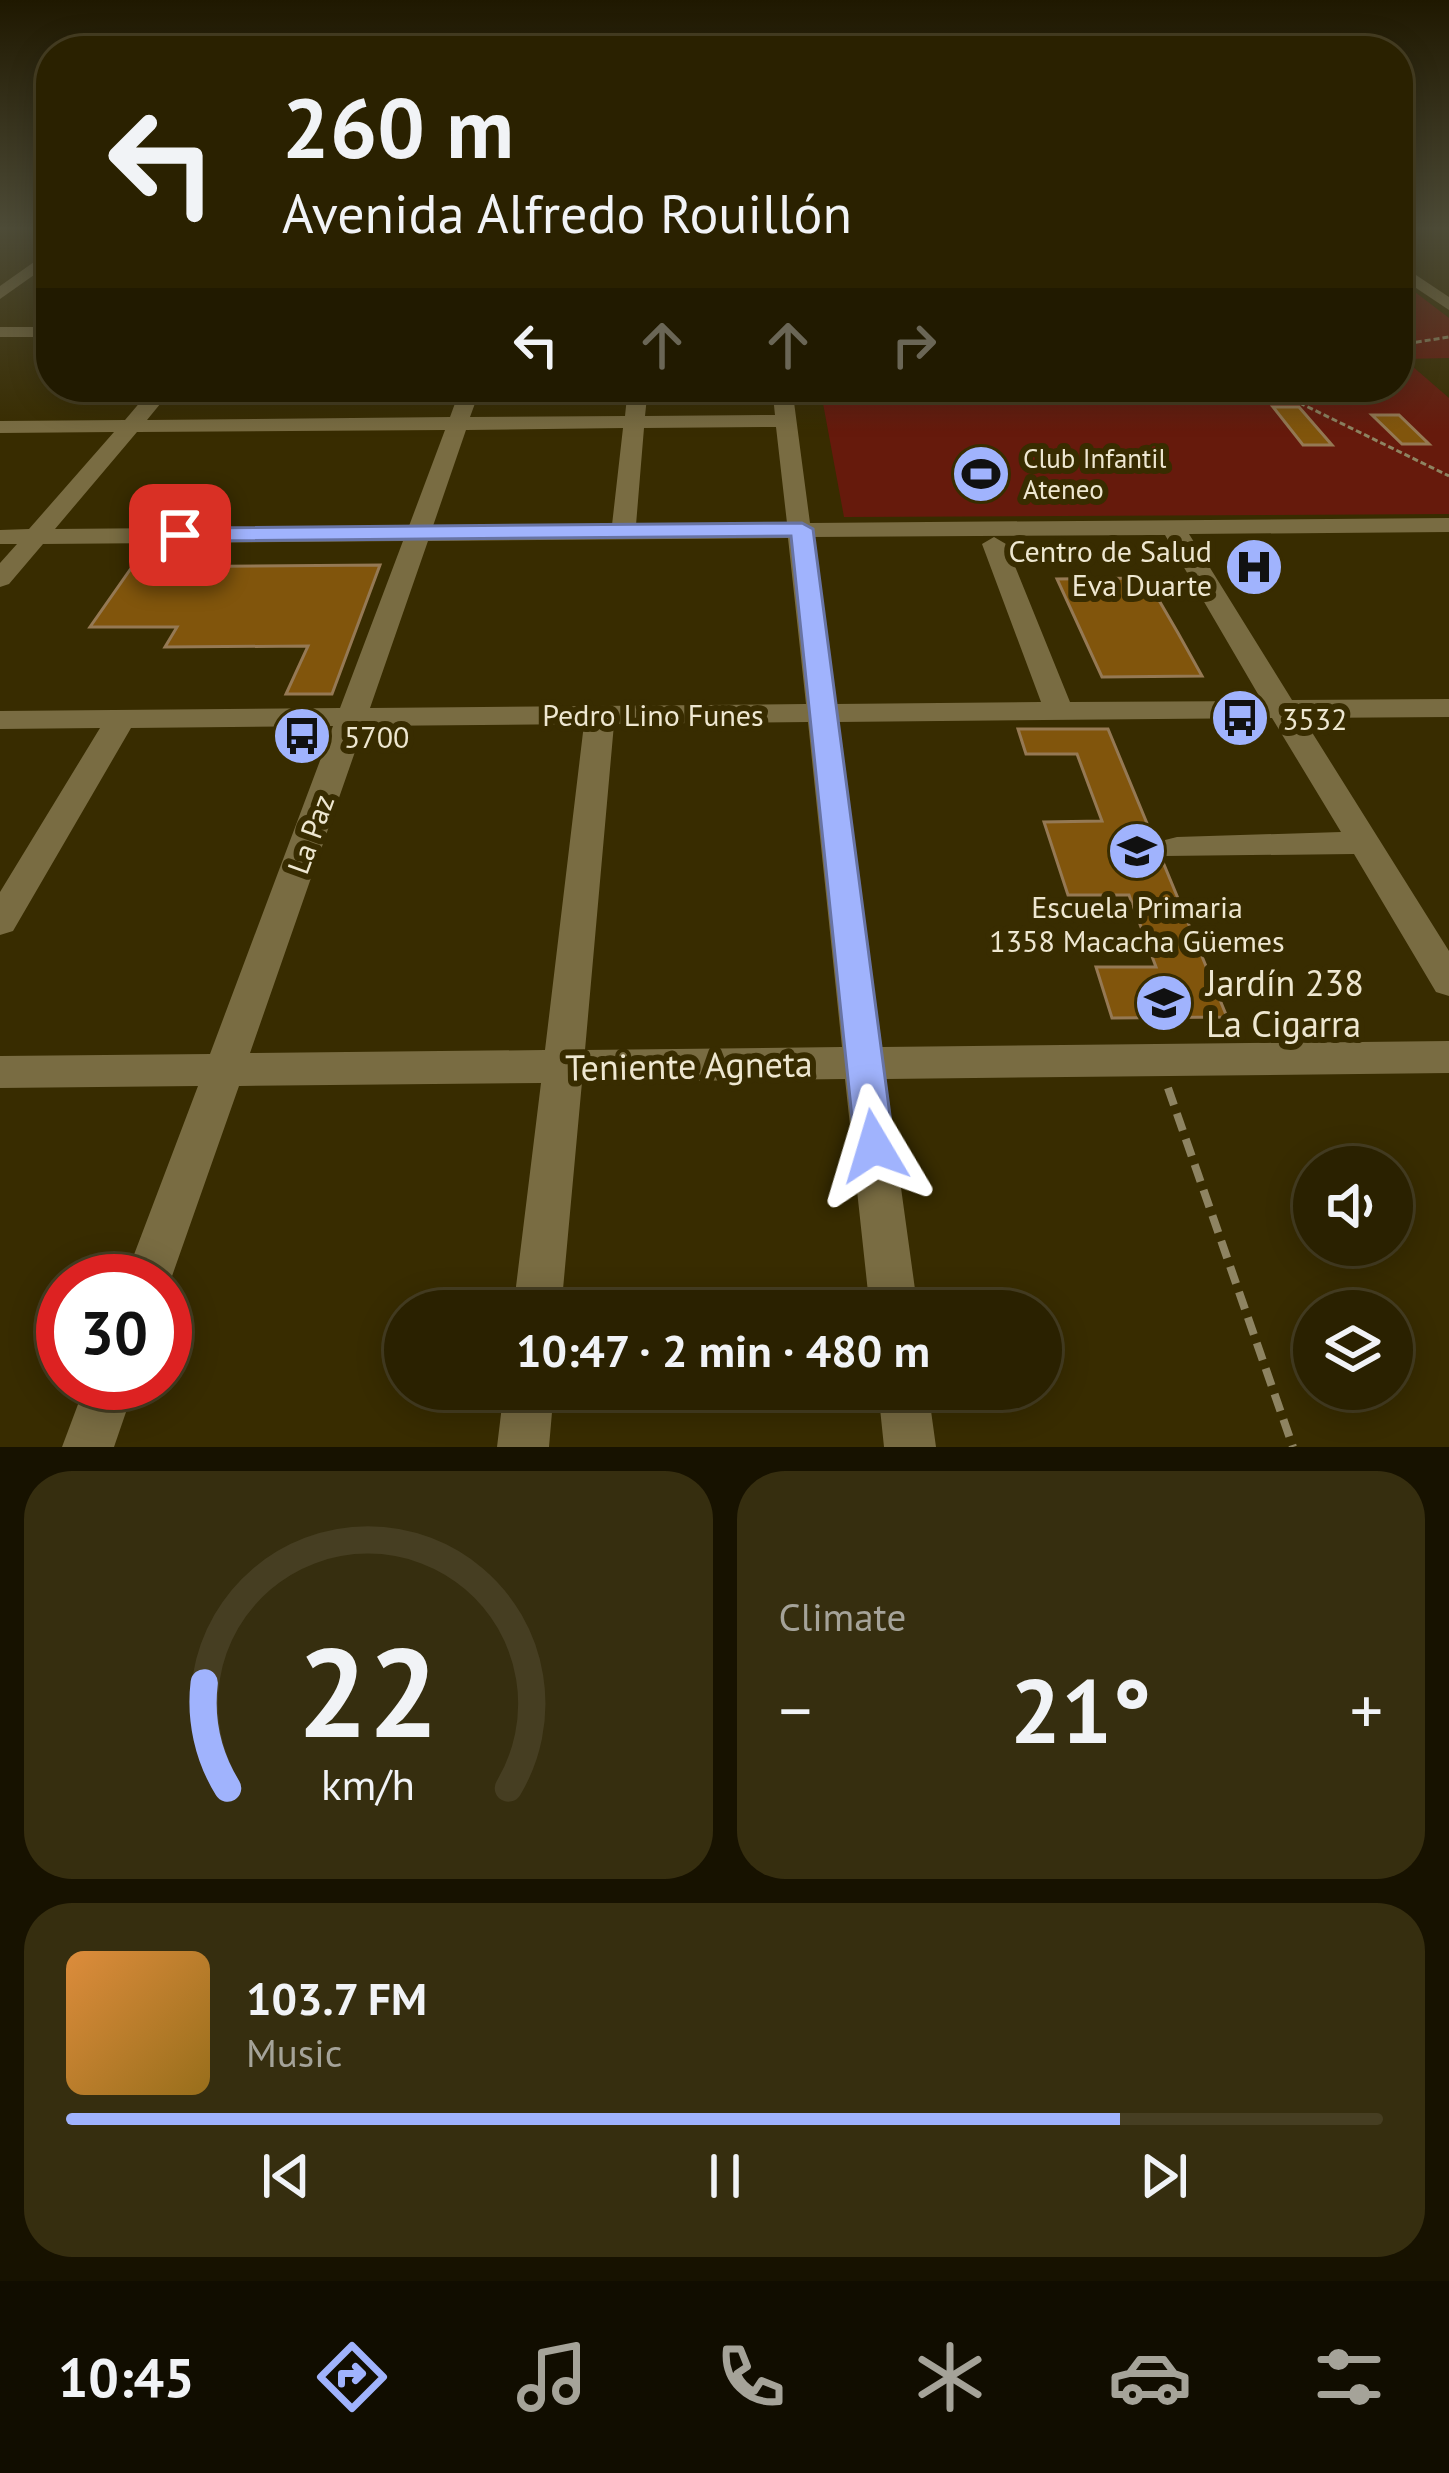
<!DOCTYPE html>
<meta charset="utf-8">
<style>
body{margin:0;font-family:"PT Sans",sans-serif;background:#362e0f;color:#f1f3f6;height:100vh;display:flex;flex-direction:column;font-size:45px;white-space:nowrap}
*{box-sizing:border-box;margin:0}
p{font-size:39px;color:#a5a399}
.icon{flex:none;width:66px;height:66px;fill:none;stroke:currentColor;stroke-width:2;stroke-linecap:round;stroke-linejoin:round}
.map{position:relative;height:1447px;overflow:hidden}
.drawer{display:flex;flex-direction:column;gap:24px;padding:24px;background:#171200;flex:1}
.drawer>*{flex:none}
.top-card{position:absolute;left:36px;top:36px;width:1377px;height:366px;border-radius:48px;box-shadow:0 6px 30px #0003,0 0 0 3px #463e22;background:#2a2100;color:#f1f3f6;overflow:hidden}
.fabs{position:absolute;left:1293px;top:1146px;display:grid;gap:24px}
.fabs a{display:grid;place-items:center;width:120px;height:120px;border-radius:50%;background:#2a2100;box-shadow:0 6px 30px #0003,0 0 0 3px #463e22;font-size:60px}
.speed{position:absolute;left:36px;top:1254px;display:flex;gap:24px;font-size:60px;font-weight:700;text-align:center}
.speed>*{display:grid;place-content:center;width:156px;height:156px;border-radius:50%;background:#2a2100;box-shadow:0 6px 30px #0003,0 0 0 3px #463e22;line-height:1}
.speed .limit{border:18px solid #d22;background:#fff;color:#111}
.pin{position:absolute;display:grid;place-items:center;width:102px;height:102px;color:#fff;margin:-51px;border-radius:24px;box-shadow:0 6px 18px #0006}
.me{position:absolute;width:132px;margin:-66px;rotate:353deg;stroke-linejoin:round;filter:drop-shadow(0 0 9px #0008)}
.turn{display:flex;align-items:center;gap:42px;height:252px;padding:0 48px;font-size:54px}
.turn .icon{width:156px;height:156px;stroke-width:2.5}
.turn b{display:block;font-size:84px;line-height:102px}
.lanes{display:flex;align-items:center;height:114px;padding:0 48px;background:#0003;justify-content:center;gap:60px;direction:ltr}
.lanes .off{opacity:.35}
.big{font-size:90px;font-weight:800;line-height:1.1}
.drawer .widget{flex:1;display:flex;flex-direction:column;justify-content:center;gap:18px;min-width:0;padding:0 42px;border-radius:48px;background:#362e0f}
.drawer .dial{align-items:center;gap:0}
.dial svg{height:312px;overflow:visible;fill:none;stroke:#463e22;stroke-width:7;stroke-linecap:round;text-anchor:middle}
.dial text{fill:#f1f3f6;stroke:none}
.song{display:flex;align-items:center;gap:36px}
.cover{width:144px;height:144px;border-radius:18px;background:linear-gradient(135deg,hsl(30 70% 55%),hsl(40 70% 35%))}
.played{height:12px;border-radius:6px;background:linear-gradient(90deg,#a0b3fd 80%,#463e22 80%)}
.keys{display:flex;justify-content:space-around;direction:ltr}
.heat{display:flex;justify-content:space-between;align-items:center;font-size:66px;direction:ltr}
.drawer .tiles{flex:1;display:grid;gap:24px;grid-template-columns:1fr 1fr}
.widget:last-child{grid-column:span 2}
.trip{position:absolute;left:384px;top:1290px;width:678px;height:120px;border-radius:60px;background:#2a2100;box-shadow:0 6px 30px #0003,0 0 0 3px #463e22;font-weight:800;line-height:120px;text-align:center}
.tab-bar{display:flex;height:192px;justify-content:space-around;align-items:center;background:#110d00;color:#a5a399}
.tab-bar .icon{width:84px;height:84px}
.tab-bar .current{color:#a0b3fd}
.tab-bar b{font-size:54px;color:#f1f3f6}
.map>svg:first-child{display:block}
.green{fill:#661a0c}
.building{fill:#81550c;stroke:#957954;stroke-width:3}
.lines{fill:none;stroke-linecap:round;stroke-linejoin:round}
.path-far1{stroke:#8e8462;stroke-width:3;stroke-dasharray:6 3;stroke-linecap:butt}
.path{stroke:#8e8462;stroke-width:8;stroke-dasharray:18 9;stroke-linecap:butt}
.minor{fill:#796c42;fill-rule:evenodd}
.route{fill:#a0b3fd;stroke:#6874a4;stroke-width:3}
.labels{text-anchor:middle;dominant-baseline:central;stroke-width:12;stroke-linejoin:round;paint-order:stroke}
.far-poi-label{font-size:27px;fill:#eee7d0;stroke:#382c00;text-anchor:start}
.poi-label{font-size:30px;fill:#eee7d0;stroke:#382c00;text-anchor:start}
.street-label{font-size:30px;fill:#eee7d0;stroke:#382c00}
.near-poi-label{font-size:36px;fill:#eee7d0;stroke:#382c00;text-anchor:start}
.near-street-label{font-size:36px;fill:#eee7d0;stroke:#382c00}
</style>
<div class="map">
<svg width="1449" height="1447" viewBox="0 0 1449 1447">
<rect width="100%" height="100%" fill="#382c00"/>
<path class="green" d="M 1398,279 L 1449,318 L 1449,358 L 1404,359 L 1449,398 L 1449,514 L 844,517 L 820,387 L 1398,387 Z"/>
<path class="building" d="M 1273,407 L 1299,407 L 1332,445 L 1303,445 Z
M 1372,415 L 1399,415 L 1429,444 L 1402,444 Z
M 380,565 L 332,694 L 286,694 L 308,646 L 165,647 L 177,627 L 90,627 L 132,567 Z
M 1146,578 L 1178,633 L 1202,676 L 1102,677 L 1057,579 Z
M 1018,729 L 1108,729 L 1227,1017 L 1112,1018 L 1096,967 L 1156,967 L 1129,895 L 1068,895 L 1044,822 L 1102,821 L 1077,754 L 1026,754 Z"/>
<g class="lines">
<path class="path-far1" d="M 1398,345 L 1449,337
M 1072,387 L 1077,401
M 1267,387 L 1449,476"/>
<path class="path" d="M 1168,1088 L 1293,1447"/>
<path class="minor" d="M 51,250 L 51,263 L 0,299 L 0,286 Z
M 1398,263 L 1449,297 L 1449,310 L 1398,276 Z
M 0,327 L 51,327 L 51,337 L 0,337 Z
M 153,387 L 174,387 L 147,420 L 450,417 L 461,387 L 481,387 L 470,417 L 625,416 L 628,387 L 648,387 L 645,416 L 775,415 L 772,387 L 792,387 L 810,523 L 1449,518 L 1449,532 L 1189,534 L 1292,700 L 1449,699 L 1449,717 L 1303,718 L 1449,951 L 1449,996 L 1436,992 L 1354,854 L 1165,856 L 1160,848 L 1165,840 L 1177,837 L 1341,832 L 1272,718 L 838,722 L 882,1047 L 1449,1041 L 1449,1073 L 886,1079 L 918,1311 L 870,1311 L 845,1079 L 582,1082 L 561,1311 L 513,1311 L 541,1083 L 239,1086 L 165,1296 L 165,1281 L 124,1281 L 198,1086 L 0,1088 L 0,1056 L 210,1054 L 333,726 L 131,728 L 13,931 L 0,935 L 0,892 L 100,728 L 0,729 L 0,711 L 340,708 L 403,541 L 43,544 L 9,584 L 0,587 L 0,563 L 17,544 L 0,544 L 0,530 L 29,529 L 114,432 L 0,433 L 0,421 L 125,420 ZM 776,427 L 787,523 L 636,525 L 644,428 ZM 623,428 L 612,525 L 433,526 L 466,430 ZM 445,430 L 409,526 L 55,529 L 137,432 ZM 1165,535 L 1262,701 L 1070,702 L 1006,544 L 994,537 L 982,544 L 1041,702 L 835,704 L 812,537 ZM 788,538 L 806,704 L 370,708 L 428,541 ZM 808,722 L 842,1047 L 585,1050 L 614,724 ZM 584,724 L 545,1050 L 250,1053 L 364,726 Z
M 86,1383 L 136,1383 L 114,1447 L 62,1447 Z
M 504,1389 L 554,1389 L 549,1447 L 497,1447 Z
M 878,1389 L 928,1389 L 936,1447 L 884,1447 Z"/>
</g>
<linearGradient id="sky" x2="0" y2="1"><stop stop-color="#1f1800"/><stop offset="0.53" stop-color="#4d4b37"/><stop offset="1" stop-color="#4d4b37" stop-opacity="0"/></linearGradient>
<rect width="1449" height="431" fill="url(#sky)"/>
<path class="route" d="M 802,523 L 813,529 L 894,1146 L 888,1157 L 874,1162 L 860,1157 L 855,1146 L 791,536 L 180,541 L 169,535 L 180,528 Z"/>
<defs>
<g id="stadium-disc" transform="scale(3)"><circle r="9.5" fill="#a0b3fd" stroke="#382c00"/><path d="M0-5a6.5 5 0 1 0 0 10a6.5 5 0 1 0 0-10ZM-3.5-1.8h7v3.6h-7Z" fill="#111"/></g>
<g id="hospital-disc" transform="scale(3)"><circle r="9.5" fill="#a0b3fd" stroke="#382c00"/><path d="M-5-5h3v3.5h4V-5h3V5h-3V1.5h-4V5h-3Z" fill="#111"/></g>
<g id="bus-disc" transform="scale(3)"><circle r="9.5" fill="#a0b3fd" stroke="#382c00"/><path d="M-5-6H5V4H4V6H2V4H-2V6H-4V4H-5ZM-3.5-4V0h7V-4ZM-3.5 1.2v1.5H-2V1.2ZM2 1.2v1.5H3.5V1.2Z" fill="#111"/></g>
<g id="school-disc" transform="scale(3)"><circle r="9.5" fill="#a0b3fd" stroke="#382c00"/><path d="M0-5L7-2L0 1L-7-2ZM-4 1L0 2.5L4 1V4Q0 6-4 4Z" fill="#111"/></g>
</defs>
<g fill-rule="evenodd">
<use href="#stadium-disc" x="981" y="474"/>
<use href="#hospital-disc" x="1254" y="567"/>
<use href="#bus-disc" x="1240" y="718"/>
<use href="#bus-disc" x="302" y="736"/>
<use href="#school-disc" x="1137" y="851"/>
<use href="#school-disc" x="1164" y="1003"/>
</g>
<g class="labels">
<g class="far-poi-label">
<text x="1023" y="458">Club Infantil<tspan x="1023" dy="31">Ateneo</tspan></text>
</g>
<g class="poi-label">
<text x="1212" y="550" text-anchor="end">Centro de Salud<tspan x="1212" dy="34">Eva Duarte</tspan></text>
<text x="1282" y="718">3532</text>
<text x="344" y="736">5700</text>
<text x="1137" y="906" text-anchor="middle">Escuela Primaria<tspan x="1137" dy="34">1358 Macacha Güemes</tspan></text>
</g>
<g class="street-label">
<text x="653" y="714">Pedro Lino Funes</text>
<text transform="translate(310 834) rotate(-70)">La Paz</text>
</g>
<g class="near-poi-label">
<text x="1206" y="982">Jardín 238<tspan x="1206" dy="41">La Cigarra</tspan></text>
</g>
<g class="near-street-label">
<text transform="translate(689 1065) rotate(-1)">Teniente Agneta</text>
</g>
</g>
</svg>
<div class="fabs">
<a><svg class="icon" aria-label="sound" viewBox="0 0 24 24"><path d="M4 9h4l5-4v14l-5-4H4zM17 9q2 3 0 6"/></svg></a>
<a><svg class="icon" aria-label="layers" viewBox="0 0 24 24"><path d="M12 4l9 5-9 5-9-5zM3 14l9 5 9-5"/></svg></a>
</div>
<div class="speed"><div class="limit">30</div></div>
<div class="pin" style="left:180px;top:535px;background:#d93025"><svg class="icon" aria-label="arrive" viewBox="0 0 24 24"><path d="M6 21V4h12l-3 4 3 4H6"/></svg></div>
<svg class="me" style="left:874px;top:1146px" viewBox="-20 -20 40 40"><path d="M0-17L14 15 0 8-14 15z" fill="#a0b3fd" stroke="#fff" stroke-width="4"/></svg>
<div class="trip">10:47 · 2 min · 480 m</div>
<div class="top-card">
<div class="turn"><svg class="icon" aria-label="left" viewBox="0 0 24 24"><path d="M17 20v-9H6M10 6l-5 5 5 5"/></svg><div><b>260 m</b>Avenida Alfredo Rouillón</div></div>
<div class="lanes"><svg class="icon" aria-label="left" viewBox="0 0 24 24"><path d="M17 20v-9H6M10 6l-5 5 5 5"/></svg><svg class="icon off" aria-label="ahead" viewBox="0 0 24 24"><path d="M12 20V5M6 11l6-6 6 6"/></svg><svg class="icon off" aria-label="ahead" viewBox="0 0 24 24"><path d="M12 20V5M6 11l6-6 6 6"/></svg><svg class="icon off" aria-label="right" viewBox="0 0 24 24"><path d="M7 20v-9h11M14 6l5 5-5 5"/></svg></div>
</div>
</div>
<section class="drawer">
<div class="tiles">
<div class="widget dial"><svg viewBox="0 0 100 80">
<path d="M14 69A42 42 0 1 1 86 69"/>
<path d="M14 69A42 42 0 0 1 8 42" stroke="#a0b3fd"/>
<text x="50" y="56" font-size="32" font-weight="700">22</text>
<text x="50" y="72" font-size="11">km/h</text>
</svg></div>
<div class="widget"><p>Climate</p>
<div class="heat"><a>−</a><b class="big">21°</b><a>+</a></div>
</div>
<div class="widget">
<div class="song"><i class="cover"></i><div><b>103.7 FM</b><p>Music</p></div></div>
<div class="played"></div>
<div class="keys"><svg class="icon" aria-label="previous" viewBox="0 0 24 24"><path d="M18 5L8 12l10 7zM5 5v14"/></svg><svg class="icon" aria-label="pause" viewBox="0 0 24 24"><path d="M8 5v14M16 5v14"/></svg><svg class="icon" aria-label="next" viewBox="0 0 24 24"><path d="M6 5l10 7-10 7zM19 5v14"/></svg></div>
</div>
</div>
</section>
<nav class="tab-bar">
<b>10:45</b>
<svg class="icon current" aria-label="directions" viewBox="0 0 24 24"><path d="M12 3l9 9-9 9-9-9zM9 14v-3h6M13 9l2 2-2 2"/></svg>
<svg class="icon" aria-label="music" viewBox="0 0 24 24"><path d="M9 18V5l10-2v13"/><circle cx="6" cy="18" r="3"/><circle cx="16" cy="16" r="3"/></svg>
<svg class="icon" aria-label="phone" viewBox="0 0 24 24"><path d="M5 4h4l2 5-3 2q2 4 5 5l2-3 5 2v4C11 20 4 13 5 4z"/></svg>
<svg class="icon" aria-label="climate" viewBox="0 0 24 24"><path d="M12 3v18M4 7l16 10M4 17L20 7"/></svg>
<svg class="icon" aria-label="car" viewBox="0 0 24 24"><path d="M5 17H2v-5l4-1 3-4h7l3 4 3 1v5h-3M9 17h6M6 11h13"/><circle cx="7" cy="17" r="2"/><circle cx="17" cy="17" r="2"/></svg>
<svg class="icon" aria-label="filters" viewBox="0 0 24 24"><path d="M4 7h16M4 17h16"/><circle cx="9" cy="7" r="2"/><circle cx="15" cy="17" r="2"/></svg>
</nav>
